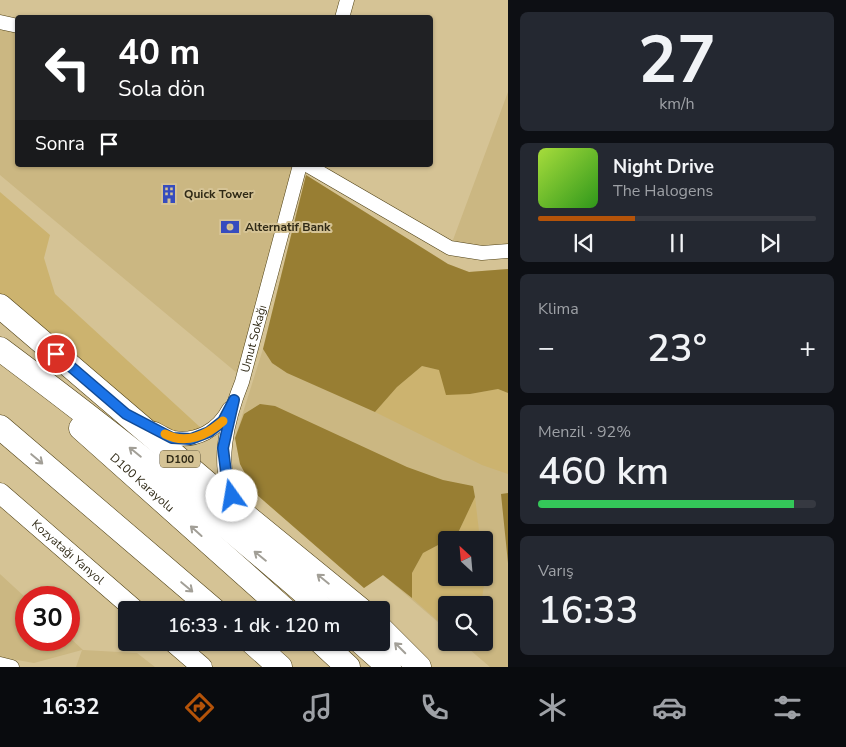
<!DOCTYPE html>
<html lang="tr">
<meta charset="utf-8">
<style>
body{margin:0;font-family:"Nunito Sans",sans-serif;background:#242831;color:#f1f3f6;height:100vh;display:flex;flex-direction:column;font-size:19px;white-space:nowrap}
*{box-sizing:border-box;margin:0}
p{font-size:16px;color:#9ea1a6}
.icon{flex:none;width:28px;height:28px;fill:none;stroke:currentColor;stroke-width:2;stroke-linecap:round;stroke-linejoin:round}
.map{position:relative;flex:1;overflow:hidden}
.details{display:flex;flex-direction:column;gap:12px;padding:12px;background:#0d0f14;width:338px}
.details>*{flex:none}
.hud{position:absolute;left:15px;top:15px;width:418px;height:152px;border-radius:5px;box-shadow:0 1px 4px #0004;background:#202124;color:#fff;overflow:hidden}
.needle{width:32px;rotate:334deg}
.tools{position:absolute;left:438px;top:531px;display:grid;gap:10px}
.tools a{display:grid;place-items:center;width:55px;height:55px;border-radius:5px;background:#171b24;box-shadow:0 1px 4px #0004;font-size:25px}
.speed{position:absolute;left:15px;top:586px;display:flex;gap:10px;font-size:25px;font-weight:700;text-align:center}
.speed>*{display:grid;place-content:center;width:65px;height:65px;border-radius:50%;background:#171b24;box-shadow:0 1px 4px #0004;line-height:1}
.speed .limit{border:8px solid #d22;background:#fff;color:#111}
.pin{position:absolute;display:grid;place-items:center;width:42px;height:42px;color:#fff;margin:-21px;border:2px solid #fff;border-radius:50%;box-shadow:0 1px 5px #0007}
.me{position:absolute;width:55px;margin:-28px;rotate:347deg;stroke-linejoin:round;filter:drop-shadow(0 0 4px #0008)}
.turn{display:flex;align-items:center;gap:18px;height:105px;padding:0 20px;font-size:22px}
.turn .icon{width:65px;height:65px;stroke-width:2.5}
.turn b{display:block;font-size:35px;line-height:42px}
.then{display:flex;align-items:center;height:48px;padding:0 20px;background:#0003;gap:10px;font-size:19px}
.big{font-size:38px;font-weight:600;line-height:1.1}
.details .widget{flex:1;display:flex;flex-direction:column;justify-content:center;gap:8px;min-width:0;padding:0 18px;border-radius:8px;background:#242831}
.details .dial{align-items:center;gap:0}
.dial b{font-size:65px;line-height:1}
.song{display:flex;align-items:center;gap:15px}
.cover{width:60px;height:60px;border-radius:8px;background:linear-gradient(135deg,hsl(80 70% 55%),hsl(110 70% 35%))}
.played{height:5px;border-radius:2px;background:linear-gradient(90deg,#b45309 35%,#363941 35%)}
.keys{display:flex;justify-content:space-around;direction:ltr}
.heat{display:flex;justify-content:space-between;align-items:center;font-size:28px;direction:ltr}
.charge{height:8px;border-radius:4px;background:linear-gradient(90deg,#34c759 92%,#363941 0)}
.trip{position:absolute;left:118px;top:601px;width:272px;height:50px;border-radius:5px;background:#171b24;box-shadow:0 1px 4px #0004;font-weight:600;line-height:50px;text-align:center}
.tabs{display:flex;height:80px;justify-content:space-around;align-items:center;background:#090b0e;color:#9ea1a6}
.tabs .icon{width:35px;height:35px}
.tabs .selected{color:#b45309}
.tabs b{font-size:22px;color:#f1f3f6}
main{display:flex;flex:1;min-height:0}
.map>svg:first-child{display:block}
.built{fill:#cbb782;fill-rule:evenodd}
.green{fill:#ccb36f}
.forest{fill:#987e33}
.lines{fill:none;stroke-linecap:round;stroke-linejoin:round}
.minor-casing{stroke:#4f4014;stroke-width:15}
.secondary-casing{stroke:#4f4014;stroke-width:21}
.trunk-casing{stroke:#4f4014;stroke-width:25}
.minor{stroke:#fff;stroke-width:14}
.secondary{stroke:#fff;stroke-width:20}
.trunk{stroke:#fff;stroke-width:24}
.oneway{stroke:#a29f97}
.route-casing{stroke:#114b97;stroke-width:12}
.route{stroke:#1a73e8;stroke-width:9}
.slow{stroke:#f59e0b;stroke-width:9}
.labels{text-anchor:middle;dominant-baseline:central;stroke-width:4;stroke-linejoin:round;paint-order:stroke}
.shield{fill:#d5c395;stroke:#62583d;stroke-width:1}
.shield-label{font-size:11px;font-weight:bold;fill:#302a17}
.poi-label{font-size:12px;font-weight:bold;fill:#302a17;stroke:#d5c395;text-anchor:start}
.street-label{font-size:12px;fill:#302a17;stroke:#d5c395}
</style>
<main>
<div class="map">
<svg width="509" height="667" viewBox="0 0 509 667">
<rect width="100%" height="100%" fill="#d5c395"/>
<path class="built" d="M 0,27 L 17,31 L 18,165 L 294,165 L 243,378 L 0,175 Z
M 508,92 L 508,251 L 450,248 Z
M 306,175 L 448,264 L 469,272 L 508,269 L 508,667 L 490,667 L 462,643 L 484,642 L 484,605 L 446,605 L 446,629 L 383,575 L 364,588 L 256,494 L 240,464 L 235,438 L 263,349 ZM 446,540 L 484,540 L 484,578 L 446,578 Z
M 0,574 L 26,598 L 26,640 L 69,640 L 69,637 L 83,650 L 137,653 L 155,667 L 76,667 L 82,650 L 34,663 L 0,657 Z"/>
<path class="green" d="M 0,192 L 50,235 L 44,258 L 55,294 L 201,428 L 172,438 L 0,309 Z
M 422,366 L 439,370 L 470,394 L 498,389 L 508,393 L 508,474 L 482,465 L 375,412 L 397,387 Z
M 475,497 L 480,540 L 447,540 L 457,535 Z
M 446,541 L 446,578 L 483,578 L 484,585 L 481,605 L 446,605 L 446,628 L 412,598 L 412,573 L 423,553 Z"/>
<path class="forest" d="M 306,175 L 448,264 L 469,272 L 508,269 L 508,393 L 498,389 L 470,394 L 446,395 L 439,370 L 422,366 L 397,387 L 375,412 L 287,373 L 272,363 L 263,349 Z
M 260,404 L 275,406 L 407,467 L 443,480 L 473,486 L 475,497 L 457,535 L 423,553 L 412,573 L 412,598 L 383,575 L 364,588 L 256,494 L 240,464 L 235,438 L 244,414 Z
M 508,493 L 509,493 L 508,563 L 501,494 Z"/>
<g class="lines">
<g class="minor-casing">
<g id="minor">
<path d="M 342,18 L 347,0"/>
<path d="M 0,22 L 18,26"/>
<path d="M 307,165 L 450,248 L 482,253 L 509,251"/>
<path d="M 155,429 C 161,432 167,436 173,438 C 197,442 218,430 229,409"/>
<path id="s1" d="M 235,502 C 214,468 228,417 242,382 L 300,165"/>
<path d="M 0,664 L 12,667"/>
</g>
</g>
<g class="secondary-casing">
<g id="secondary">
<path id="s2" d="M 0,493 L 135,610"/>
<path d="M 173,642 L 202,667"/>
</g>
</g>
<g class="trunk-casing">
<g id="trunk">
<path d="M 0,306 L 241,512 L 361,610"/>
<path d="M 0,349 C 111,432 220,518 324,610"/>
<path d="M 0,427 L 214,610"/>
<path id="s3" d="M 81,428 L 285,610"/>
<path d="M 381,629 L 419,667"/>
<path d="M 252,642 L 280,667"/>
<path d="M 321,642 L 348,667"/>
<path d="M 361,642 L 389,667"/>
</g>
</g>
<use href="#minor" class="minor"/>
<use href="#secondary" class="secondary"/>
<use href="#trunk" class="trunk"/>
</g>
<defs><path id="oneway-shaft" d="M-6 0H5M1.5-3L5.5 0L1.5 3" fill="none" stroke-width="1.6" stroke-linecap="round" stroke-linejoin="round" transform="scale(1.25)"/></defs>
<g class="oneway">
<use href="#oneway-shaft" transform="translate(135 452) rotate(-141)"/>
<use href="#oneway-shaft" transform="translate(37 459) rotate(40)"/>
<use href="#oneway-shaft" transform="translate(196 531) rotate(-138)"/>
<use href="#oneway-shaft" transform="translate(260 556) rotate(-141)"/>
<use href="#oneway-shaft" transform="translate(323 579) rotate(-141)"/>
<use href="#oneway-shaft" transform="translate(187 587) rotate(40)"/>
<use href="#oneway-shaft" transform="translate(400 648) rotate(-135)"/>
</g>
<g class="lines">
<g class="route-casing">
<path id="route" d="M 56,354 L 126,414 L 172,438 L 191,439 L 209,432 L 223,421 L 234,400 L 223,448 L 226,472 L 232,496"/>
</g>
<use href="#route" class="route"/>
<path class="slow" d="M 165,434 C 186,445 207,435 223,421"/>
</g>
<defs>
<g id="building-bare" transform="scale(1.5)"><path d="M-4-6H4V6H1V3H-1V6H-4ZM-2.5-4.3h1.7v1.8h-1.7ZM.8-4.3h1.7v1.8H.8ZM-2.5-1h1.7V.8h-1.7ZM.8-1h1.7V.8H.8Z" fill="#364cbe" stroke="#d5c395" stroke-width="2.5" paint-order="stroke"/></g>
<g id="bank-bare" transform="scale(1.5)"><path d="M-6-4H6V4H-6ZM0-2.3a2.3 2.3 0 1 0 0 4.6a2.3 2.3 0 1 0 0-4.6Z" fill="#364cbe" stroke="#d5c395" stroke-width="2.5" paint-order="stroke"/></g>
</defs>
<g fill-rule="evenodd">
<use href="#building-bare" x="169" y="194"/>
<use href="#bank-bare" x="230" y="227"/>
</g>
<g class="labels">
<rect class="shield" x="160" y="450.5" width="40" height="17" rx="4"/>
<g class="shield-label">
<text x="180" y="459">D100</text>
</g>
<g class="poi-label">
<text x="184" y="194">Quick Tower</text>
<text x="245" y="227">Alternatif Bank</text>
</g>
<g class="street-label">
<text stroke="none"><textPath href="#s1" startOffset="169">Umut Sokağı</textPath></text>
<text stroke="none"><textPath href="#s3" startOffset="82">D100 Karayolu</textPath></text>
<text stroke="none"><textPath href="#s2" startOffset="90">Kozyatağı Yanyol</textPath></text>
</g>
</g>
</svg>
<div class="tools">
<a><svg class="needle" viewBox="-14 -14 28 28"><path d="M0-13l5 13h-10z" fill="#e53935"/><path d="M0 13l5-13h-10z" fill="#9ea1a6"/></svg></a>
<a><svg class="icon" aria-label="search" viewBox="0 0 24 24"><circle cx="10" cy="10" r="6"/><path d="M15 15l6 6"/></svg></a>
</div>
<div class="speed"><div class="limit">30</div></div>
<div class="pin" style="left:56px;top:354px;background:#d93025"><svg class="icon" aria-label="arrive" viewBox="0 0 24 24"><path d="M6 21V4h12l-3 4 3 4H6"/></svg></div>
<svg class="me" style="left:232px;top:496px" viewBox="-20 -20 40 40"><circle r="19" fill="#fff"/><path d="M0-13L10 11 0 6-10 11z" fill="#1a73e8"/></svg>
<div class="trip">16:33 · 1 dk · 120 m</div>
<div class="hud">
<div class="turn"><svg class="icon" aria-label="left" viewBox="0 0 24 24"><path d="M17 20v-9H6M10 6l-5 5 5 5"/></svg><div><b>40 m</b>Sola dön</div></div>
<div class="then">Sonra<svg class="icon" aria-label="arrive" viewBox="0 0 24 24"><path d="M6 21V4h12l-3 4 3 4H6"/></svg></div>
</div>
</div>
<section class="details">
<div class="widget dial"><b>27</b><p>km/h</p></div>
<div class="widget">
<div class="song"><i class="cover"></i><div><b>Night Drive</b><p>The Halogens</p></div></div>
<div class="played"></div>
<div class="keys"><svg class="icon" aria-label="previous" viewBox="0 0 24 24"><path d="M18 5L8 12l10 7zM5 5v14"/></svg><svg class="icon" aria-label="pause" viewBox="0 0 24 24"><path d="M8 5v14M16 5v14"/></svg><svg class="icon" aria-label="next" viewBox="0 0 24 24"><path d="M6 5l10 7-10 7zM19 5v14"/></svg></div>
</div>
<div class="widget"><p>Klima</p>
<div class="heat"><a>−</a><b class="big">23°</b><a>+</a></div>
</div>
<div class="widget"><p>Menzil · 92%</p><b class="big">460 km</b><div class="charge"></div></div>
<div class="widget"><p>Varış</p><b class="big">16:33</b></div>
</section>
</main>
<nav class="tabs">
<b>16:32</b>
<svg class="icon selected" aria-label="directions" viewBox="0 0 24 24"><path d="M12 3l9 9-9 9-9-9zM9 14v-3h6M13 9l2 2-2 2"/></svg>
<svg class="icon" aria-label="music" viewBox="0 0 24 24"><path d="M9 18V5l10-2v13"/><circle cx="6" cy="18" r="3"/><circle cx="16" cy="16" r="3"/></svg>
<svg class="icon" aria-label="phone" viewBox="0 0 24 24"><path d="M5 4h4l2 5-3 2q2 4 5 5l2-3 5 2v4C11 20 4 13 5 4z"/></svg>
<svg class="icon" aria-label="climate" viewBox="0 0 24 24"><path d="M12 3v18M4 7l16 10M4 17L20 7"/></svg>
<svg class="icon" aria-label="car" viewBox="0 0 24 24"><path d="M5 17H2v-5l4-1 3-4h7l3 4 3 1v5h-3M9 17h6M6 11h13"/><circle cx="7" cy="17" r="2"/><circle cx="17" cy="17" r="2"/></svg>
<svg class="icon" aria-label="filters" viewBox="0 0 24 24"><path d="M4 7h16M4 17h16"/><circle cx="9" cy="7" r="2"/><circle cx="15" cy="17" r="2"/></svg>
</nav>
